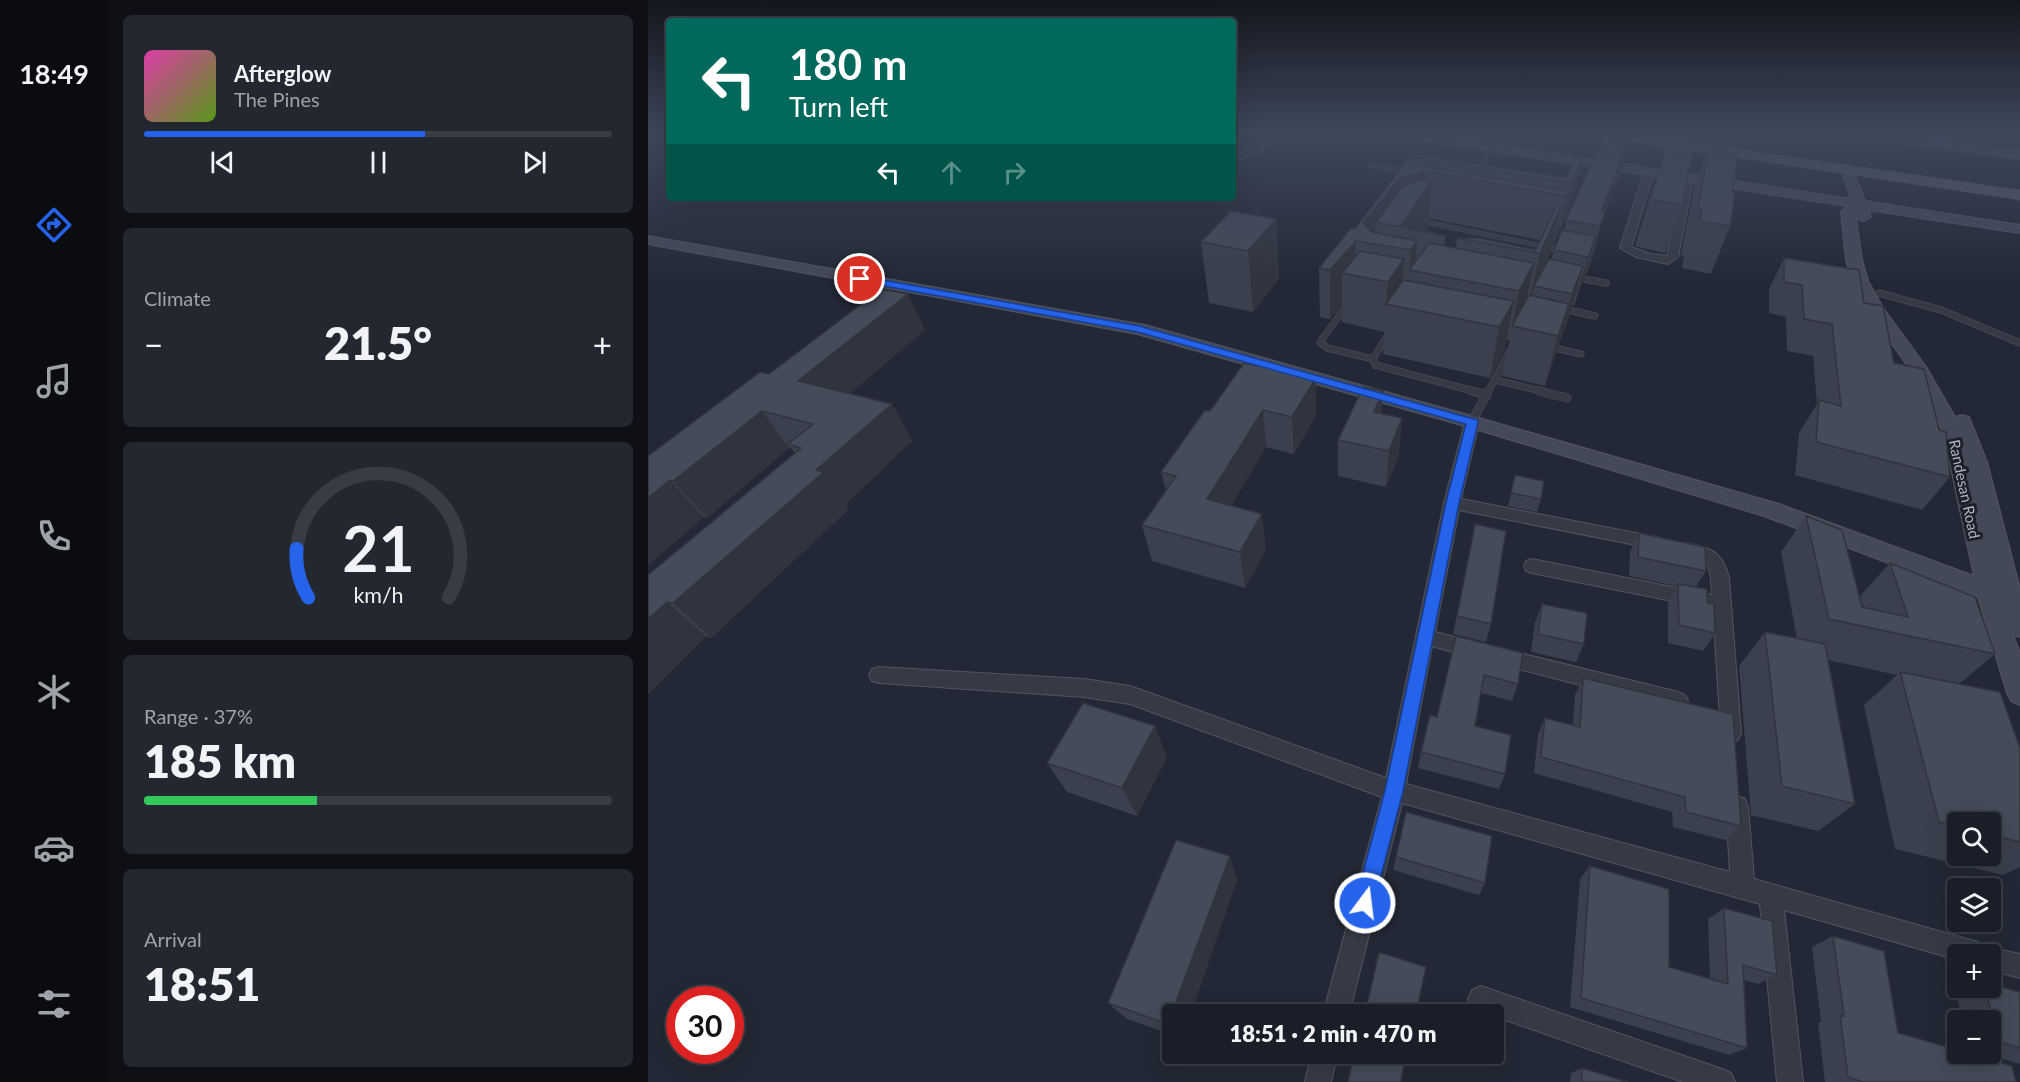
<!DOCTYPE html>
<meta charset="utf-8">
<style>
body{margin:0;font-family:Lato,sans-serif;background:#232730;color:#f1f3f6;height:100vh;display:flex;flex-direction:column;font-size:22px;white-space:nowrap}
*{box-sizing:border-box;margin:0}
p{font-size:20px;color:#9fa2a8}
.icon{flex:none;width:33px;height:33px;fill:none;stroke:currentColor;stroke-width:2;stroke-linecap:round;stroke-linejoin:round}
.map{position:relative;flex:1;overflow:hidden}
.details{display:flex;flex-direction:column;gap:15px;padding:15px;background:#0e1016;width:540px}
.details>*{flex:none}
.hud{position:absolute;left:18px;top:18px;width:570px;height:183px;border-radius:6px;box-shadow:0 6px 24px #0002,0 0 0 2px #383c45;background:#00695c;color:#fff;overflow:hidden}
.tools{position:absolute;left:1299px;top:812px;display:grid;gap:12px}
.tools a{display:grid;place-items:center;width:54px;height:54px;border-radius:6px;background:#1a1e28;box-shadow:0 6px 24px #0002,0 0 0 2px #383c45;font-size:30px}
.speed{position:absolute;left:18px;top:986px;display:flex;gap:12px;font-size:30px;font-weight:700;text-align:center}
.speed>*{display:grid;place-content:center;width:78px;height:78px;border-radius:50%;background:#1a1e28;box-shadow:0 6px 24px #0002,0 0 0 2px #383c45;line-height:1}
.speed .limit{border:9px solid #d22;background:#fff;color:#111}
.pin{position:absolute;display:grid;place-items:center;width:51px;height:51px;color:#fff;margin:-26px;border:3px solid #fff;border-radius:50%;box-shadow:0 2px 6px #0007}
.me{position:absolute;width:66px;margin:-33px;rotate:15deg;stroke-linejoin:round;filter:drop-shadow(0 0 4px #0008)}
.turn{display:flex;align-items:center;gap:21px;height:126px;padding:0 24px;font-size:27px}
.turn .icon{width:78px;height:78px;stroke-width:2.5}
.turn b{display:block;font-size:42px;line-height:51px}
.lanes{display:flex;align-items:center;height:57px;padding:0 24px;background:#0003;justify-content:center;gap:30px;direction:ltr}
.lanes .off{opacity:.35}
.big{font-size:45px;font-weight:800;line-height:1.1}
.details .tile{flex:1;display:flex;flex-direction:column;justify-content:center;gap:9px;min-width:0;padding:0 21px;border-radius:9px;background:#232730}
.details .dial{align-items:center;gap:0}
.dial svg{height:156px;overflow:visible;fill:none;stroke:#383c45;stroke-width:7;stroke-linecap:round;text-anchor:middle}
.dial text{fill:#f1f3f6;stroke:none}
.song{display:flex;align-items:center;gap:18px}
.cover{width:72px;height:72px;border-radius:9px;background:linear-gradient(135deg,hsl(320 70% 55%),hsl(90 70% 35%))}
.played{height:6px;border-radius:3px;background:linear-gradient(90deg,#2563eb 60%,#383c45 60%)}
.keys{display:flex;justify-content:space-around;direction:ltr}
.heat{display:flex;justify-content:space-between;align-items:center;font-size:33px;direction:ltr}
.charge{height:9px;border-radius:4px;background:linear-gradient(90deg,#34c759 37%,#383c45 0)}
.trip{position:absolute;left:514px;top:1004px;width:342px;height:60px;border-radius:6px;background:#1a1e28;box-shadow:0 6px 24px #0002,0 0 0 2px #383c45;font-weight:800;line-height:60px;text-align:center}
main{display:flex;flex:1;min-height:0}
.tab-bar{display:flex;flex-direction:column;width:108px;justify-content:space-around;align-items:center;background:#0a0c10;color:#9fa2a8}
.tab-bar .icon{width:42px;height:42px}
.tab-bar .on{color:#2563eb}
.tab-bar b{font-size:27px;color:#f1f3f6}
.map>svg:first-child{display:block}
.lines{fill:none;stroke-linecap:round;stroke-linejoin:round}
.lane-far2-casing{stroke:#505560;stroke-width:5}
.lane-far1-casing{stroke:#505560;stroke-width:7}
.lane-casing{stroke:#505560;stroke-width:9}
.street-casing{stroke:#505560;stroke-width:2}
.secondary-casing{stroke:#505560;stroke-width:2}
.primary-casing{stroke:#3f444f;stroke-width:1}
.lane-far2{stroke:#363a46;stroke-width:4.5}
.lane-far1{stroke:#363a46;stroke-width:6}
.lane{stroke:#363a46;stroke-width:8}
.street{fill:#363a46;fill-rule:evenodd}
.secondary{fill:#444958;fill-rule:evenodd}
.primary{fill:#545966;fill-rule:evenodd}
.wall{fill:#3a404d;fill-rule:evenodd}
.shaded-wall{fill:#30343e}
.building{fill:#444b59;stroke:#30343e;stroke-width:1.5}
.route{fill:#2563eb;stroke:#184099;stroke-width:1.5}
.labels{text-anchor:middle;dominant-baseline:central;stroke-width:6;stroke-linejoin:round;paint-order:stroke}
.street-label{font-size:15px;fill:#b0b5c2;stroke:#1b202a}
</style>
<main>
<nav class="tab-bar">
<b>18:49</b>
<svg class="icon on" aria-label="directions" viewBox="0 0 24 24"><path d="M12 3l9 9-9 9-9-9zM9 14v-3h6M13 9l2 2-2 2"/></svg>
<svg class="icon" aria-label="music" viewBox="0 0 24 24"><path d="M9 18V5l10-2v13"/><circle cx="6" cy="18" r="3"/><circle cx="16" cy="16" r="3"/></svg>
<svg class="icon" aria-label="phone" viewBox="0 0 24 24"><path d="M5 4h4l2 5-3 2q2 4 5 5l2-3 5 2v4C11 20 4 13 5 4z"/></svg>
<svg class="icon" aria-label="climate" viewBox="0 0 24 24"><path d="M12 3v18M4 7l16 10M4 17L20 7"/></svg>
<svg class="icon" aria-label="car" viewBox="0 0 24 24"><path d="M5 17H2v-5l4-1 3-4h7l3 4 3 1v5h-3M9 17h6M6 11h13"/><circle cx="7" cy="17" r="2"/><circle cx="17" cy="17" r="2"/></svg>
<svg class="icon" aria-label="filters" viewBox="0 0 24 24"><path d="M4 7h16M4 17h16"/><circle cx="9" cy="7" r="2"/><circle cx="15" cy="17" r="2"/></svg>
</nav>
<section class="details">
<div class="tile">
<div class="song"><i class="cover"></i><div><b>Afterglow</b><p>The Pines</p></div></div>
<div class="played"></div>
<div class="keys"><svg class="icon" aria-label="previous" viewBox="0 0 24 24"><path d="M18 5L8 12l10 7zM5 5v14"/></svg><svg class="icon" aria-label="pause" viewBox="0 0 24 24"><path d="M8 5v14M16 5v14"/></svg><svg class="icon" aria-label="next" viewBox="0 0 24 24"><path d="M6 5l10 7-10 7zM19 5v14"/></svg></div>
</div>
<div class="tile"><p>Climate</p>
<div class="heat"><a>−</a><b class="big">21.5°</b><a>+</a></div>
</div>
<div class="tile dial"><svg viewBox="0 0 100 80">
<path d="M14 69A42 42 0 1 1 86 69"/>
<path d="M14 69A42 42 0 0 1 8 44" stroke="#2563eb"/>
<text x="50" y="56" font-size="32" font-weight="700">21</text>
<text x="50" y="72" font-size="11">km/h</text>
</svg></div>
<div class="tile"><p>Range · 37%</p><b class="big">185 km</b><div class="charge"></div></div>
<div class="tile"><p>Arrival</p><b class="big">18:51</b></div>
</section>
<div class="map">
<svg width="1372" height="1082" viewBox="0 0 1372 1082">
<rect width="100%" height="100%" fill="#222835"/>
<g class="lines">
<g class="lane-far2-casing">
<path id="lane-far2" d="M 722,165 L 760,172
M 828,173 L 844,148
M 772,221 L 904,248"/>
</g>
<g class="lane-far1-casing">
<path id="lane-far1" d="M 897,247 L 909,249
M 926,277 L 958,283
M 1231,293 L 1293,310 L 1372,343
M 700,304 L 672,342 L 679,348 L 725,359
M 912,308 L 947,316
M 740,335 L 725,359 L 727,365 L 829,392
M 898,346 L 933,354
M 847,380 L 897,392
M 840,392 L 862,350"/>
</g>
<g class="lane-casing">
<path id="lane" d="M 824,391 L 839,395
M 891,391 L 919,398
M 824,422 L 840,391"/>
</g>
<g class="street-casing">
<path id="street" d="M 625,132 L 634,132 L 615,150 L 585,162 L 585,156 L 609,146 Z
M 1001,170 L 1006,173 L 983,247 L 1002,254 L 1019,256 L 1035,179 L 1040,176 L 1045,179 L 1030,257 L 1020,264 L 988,257 L 972,248 L 996,173 Z
M 824,417 L 831,422 L 813,499 L 1008,537 L 1014,539 L 1016,543 L 1014,547 L 1008,549 L 811,510 L 787,632 L 833,644 L 835,650 L 833,656 L 826,658 L 784,646 L 758,784 L 1082,872 L 1078,807 L 1081,799 L 1089,796 L 1097,799 L 1100,807 L 1106,879 L 1330,942 L 1339,947 L 1372,954 L 1372,978 L 1342,970 L 1342,954 L 1310,954 L 1310,960 L 1136,910 L 1155,1082 L 1129,1082 L 1112,904 L 754,803 L 701,1014 L 675,1014 L 734,797 L 482,704 L 436,697 L 231,683 L 224,681 L 221,675 L 224,669 L 231,667 L 436,679 L 482,686 L 738,778 L 796,503 L 817,422 Z
M 1036,543 C 1063,548 1074,550 1081,578 L 1093,733 L 1090,740 L 1083,742 L 1076,740 L 1073,733 L 1065,609 L 884,573 L 878,571 L 876,566 L 878,561 L 884,559 L 1064,595 C 1062,559 1062,563 1030,553 L 1028,549 L 1030,545 Z
M 851,648 L 1030,692 L 1037,695 L 1040,701 L 1037,707 L 1030,710 L 851,664 L 844,662 L 842,656 L 844,650 Z
M 833,986 L 1074,1069 L 1083,1073 L 1087,1082 L 1035,1082 L 846,1016 L 846,1014 L 824,1008 L 820,999 L 824,990 Z
M 664,1053 L 690,1053 L 683,1082 L 657,1082 Z"/>
</g>
<g class="secondary-casing">
<path id="secondary" d="M 738,132 L 767,132 L 1203,199 L 1193,169 L 1199,165 L 1205,169 L 1217,201 L 1372,225 L 1372,233 L 1220,210 L 1223,217 L 1216,221 L 1211,220 L 1207,213 L 1214,260 L 1220,281 L 1235,308 L 1278,367 L 1307,417 L 1314,415 L 1321,417 L 1339,462 L 1372,589 L 1372,637 L 1365,635 L 1372,654 L 1372,705 L 1363,701 L 1359,693 L 1330,597 L 1116,516 L 817,426 L 489,334 L 0,244 L 0,236 L 497,325 L 831,418 L 1131,504 L 1326,576 L 1296,435 L 1281,401 L 1261,368 L 1219,309 L 1204,281 L 1198,260 L 1193,212 L 1199,206 L 744,136 Z
M 1193,132 L 1226,132 L 1372,151 L 1372,159 L 1199,136 Z"/>
</g>
<g class="primary-casing">
<path id="primary" d="M 937,132 L 972,132 L 1372,190 L 1372,200 L 944,136 Z"/>
</g>
<use href="#lane-far2" class="lane-far2"/>
<use href="#lane-far1" class="lane-far1"/>
<use href="#lane" class="lane"/>
<use href="#street" class="street"/>
<use href="#secondary" class="secondary"/>
<use href="#primary" class="primary"/>
</g>
<path class="wall" d="M 985,132 L 972,175 L 953,224 L 944,260 L 938,274 L 937,274 L 926,306 L 924,305 L 911,344 L 910,343 L 897,386 L 854,376 L 862,339 L 861,341 L 858,340 L 856,351 L 842,378 L 735,354 L 736,332 L 694,322 L 694,305 L 682,319 L 672,317 L 671,268 L 707,229 L 764,154 L 919,178 L 928,158 L 924,205 L 912,230 L 911,229 L 906,243 L 904,243 L 902,253 L 893,273 L 903,260 L 906,250 L 916,230 L 918,220 ZM 780,218 L 892,240 L 888,250 L 809,238 L 808,248 L 796,246 L 798,236 L 777,231 L 780,227 Z
M 1062,143 L 1084,193 L 1082,226 L 1063,274 L 1034,268 L 1036,256 L 1033,255 L 1046,188 Z
M 1002,199 L 1034,205 L 1017,253 L 987,246 Z
M 628,219 L 631,279 L 605,312 L 561,303 L 553,242 Z
M 1136,258 L 1216,303 L 1302,477 L 1274,510 L 1147,475 L 1151,433 L 1169,404 L 1165,356 L 1139,351 L 1138,317 L 1121,313 L 1121,289 Z
M 277,330 L 202,393 L 244,404 L 264,441 L 198,504 L 201,509 L 63,638 L 58,636 L 0,694 L 0,575 L 147,453 L 143,448 L 141,448 L 59,518 L 56,517 L 0,565 L 0,456 L 121,374 Z
M 668,378 L 668,415 L 646,454 L 618,447 L 583,506 L 618,550 L 597,588 L 504,561 L 494,525 L 518,491 L 513,472 L 562,411 Z
M 734,414 L 751,455 L 738,487 L 690,476 L 690,440 Z
M 867,475 L 893,499 L 889,512 L 860,506 Z
M 1158,516 L 1211,597 L 1242,563 L 1347,654 L 1311,684 L 1372,748 L 1372,867 L 1355,875 L 1247,849 L 1216,705 L 1249,675 L 1180,660 L 1207,804 L 1170,831 L 1103,815 L 1091,666 L 1117,632 L 1149,639 L 1133,552 ZM 1310,822 L 1342,822 L 1342,855 L 1310,855 Z
M 827,524 L 843,624 L 838,642 L 805,634 Z
M 991,533 L 1058,571 L 1048,587 L 1059,603 L 1067,633 L 1055,651 L 1020,643 L 1020,602 L 1029,586 L 981,576 L 982,552 Z
M 894,604 L 936,644 L 928,662 L 883,652 L 887,622 Z
M 808,636 L 870,684 L 864,701 L 833,693 L 827,726 L 857,774 L 851,789 L 770,768 L 773,752 L 789,717 Z
M 935,678 L 1093,826 L 1077,840 L 1025,827 L 1024,812 L 886,773 L 890,734 L 897,718 L 925,725 L 927,695 Z
M 519,757 L 489,816 L 419,792 L 399,763 Z
M 748,857 L 837,883 L 831,895 L 745,870 Z
M 942,866 L 1021,967 L 1062,979 L 1060,919 L 1076,908 L 1129,975 L 1110,984 L 1096,980 L 1099,1048 L 1081,1055 L 922,1007 L 932,879 Z
M 589,880 L 525,1014 L 525,1035 L 479,1019 L 460,1003 Z
M 1185,936 L 1250,1033 L 1368,1082 L 1177,1082 L 1170,1023 L 1173,1022 L 1164,947 Z
M 1321,987 L 1342,987 L 1372,992 L 1372,1064 L 1336,1053 L 1342,1053 L 1342,1020 L 1314,1020 L 1308,991 Z
M 934,1068 L 980,1082 L 922,1082 L 923,1073 Z"/>
<path class="shaded-wall" d="M 985,132 L 972,175 L 953,224 L 944,260 L 938,274 L 952,226 L 953,212 Z
M 767,157 L 765,174 L 778,171 L 776,192 L 784,181 L 780,227 L 777,232 L 728,222 L 727,244 L 715,223 L 764,161 Z
M 935,159 L 924,205 L 912,230 L 923,183 Z
M 919,191 L 909,238 L 906,243 L 917,196 Z
M 913,206 L 902,253 L 888,286 L 886,286 L 885,293 L 881,302 L 892,253 Z
M 628,219 L 631,279 L 605,312 L 600,251 Z
M 948,236 L 934,284 L 926,306 L 940,257 Z
M 708,241 L 707,275 L 694,273 L 694,305 L 682,319 L 682,270 Z
M 769,241 L 767,271 L 761,270 L 759,298 L 763,250 Z
M 756,259 L 753,307 L 738,304 L 740,282 Z
M 886,263 L 876,312 L 864,326 L 861,341 L 871,291 Z
M 935,266 L 922,315 L 911,344 L 924,294 Z
M 260,294 L 277,330 L 174,417 L 150,381 Z
M 866,301 L 856,351 L 842,378 L 851,327 Z
M 921,304 L 908,354 L 897,386 L 910,336 Z
M 668,378 L 668,415 L 646,454 L 644,417 Z
M 735,391 L 733,428 L 726,412 Z
M 244,404 L 264,441 L 198,504 L 201,509 L 63,638 L 25,603 L 168,470 Z
M 615,410 L 618,447 L 565,536 L 559,499 Z
M 114,411 L 141,448 L 59,518 L 25,481 Z
M 754,418 L 751,455 L 738,487 L 741,451 Z
M 22,480 L 56,517 L 0,565 L 0,498 Z
M 614,514 L 618,550 L 597,588 L 592,552 Z
M 19,602 L 58,636 L 0,694 L 0,619 Z
M 507,726 L 519,757 L 489,816 L 474,788 Z
M 582,856 L 589,880 L 543,1014 L 525,1014 L 525,1029 L 520,1024 Z"/>
<path class="building" d="M 958,132 L 984,132 L 953,212 L 957,212 L 952,226 L 918,220 Z
M 1022,137 L 1047,141 L 1034,205 L 1002,199 Z
M 1062,143 L 1091,147 L 1084,193 L 1087,194 L 1082,226 L 1052,221 L 1054,209 L 1050,208 Z
M 764,154 L 919,178 L 928,158 L 935,159 L 923,183 L 767,157 L 764,161 L 768,165 L 919,191 L 917,196 L 778,171 L 752,178 L 715,223 L 724,232 L 769,241 L 763,250 L 708,241 L 682,270 L 671,268 L 703,228 L 707,229 Z
M 777,179 L 784,181 L 753,225 L 798,236 L 728,222 L 756,185 Z
M 909,205 L 913,206 L 892,253 L 809,238 L 830,238 L 888,250 Z
M 583,211 L 628,219 L 600,251 L 553,242 Z
M 914,230 L 948,236 L 940,257 L 906,250 Z
M 781,243 L 886,263 L 871,291 L 761,270 Z
M 712,251 L 756,259 L 740,282 L 694,273 Z
M 1136,258 L 1211,270 L 1216,303 L 1235,306 L 1246,363 L 1276,369 L 1291,430 L 1298,432 L 1302,477 L 1168,442 L 1171,400 L 1193,406 L 1184,324 L 1156,319 L 1154,285 L 1136,282 Z
M 901,259 L 935,266 L 924,294 L 886,286 Z
M 755,280 L 866,301 L 851,327 L 738,304 Z
M 233,289 L 260,294 L 150,381 L 244,404 L 168,470 L 176,472 L 25,603 L 19,602 L 0,619 L 0,575 L 153,448 L 140,444 L 165,424 L 114,411 L 25,481 L 22,480 L 0,498 L 0,456 L 112,372 L 121,374 Z
M 881,295 L 921,304 L 910,336 L 864,326 Z
M 596,363 L 668,378 L 644,417 L 615,410 L 559,499 L 614,514 L 592,552 L 494,525 L 528,476 L 513,472 L 557,410 L 562,411 Z
M 715,387 L 735,391 L 726,412 L 754,418 L 741,451 L 690,440 Z
M 867,475 L 896,481 L 893,499 L 863,493 Z
M 1158,516 L 1194,530 L 1214,607 L 1260,617 L 1242,563 L 1327,597 L 1347,654 L 1181,619 Z
M 827,524 L 858,531 L 843,624 L 809,616 Z
M 991,533 L 1057,547 L 1058,571 L 990,557 Z
M 1030,584 L 1059,589 L 1059,603 L 1066,604 L 1067,633 L 1031,625 Z
M 894,604 L 939,613 L 936,644 L 890,634 Z
M 1117,632 L 1177,644 L 1207,804 L 1134,786 Z
M 808,636 L 875,653 L 870,684 L 836,675 L 827,726 L 863,735 L 857,774 L 773,752 L 782,715 L 789,717 Z
M 1252,672 L 1352,692 L 1372,748 L 1372,842 L 1342,835 L 1342,822 L 1310,822 L 1310,827 L 1291,822 Z
M 935,678 L 1085,714 L 1093,826 L 1038,812 L 1037,797 L 893,757 L 897,718 L 932,727 Z
M 435,703 L 507,726 L 474,788 L 399,763 Z
M 758,812 L 844,836 L 837,883 L 748,857 Z
M 528,840 L 582,856 L 520,1024 L 460,1003 Z
M 942,866 L 1021,889 L 1021,967 L 1080,984 L 1076,908 L 1124,921 L 1129,975 L 1095,965 L 1099,1048 L 933,998 Z
M 1185,936 L 1236,951 L 1250,1033 L 1310,1050 L 1310,1053 L 1319,1053 L 1364,1066 L 1368,1082 L 1215,1082 L 1200,1077 L 1192,1015 L 1196,1016 Z
M 731,952 L 778,967 L 768,1014 L 717,1014 Z
M 1342,984 L 1372,992 L 1372,1048 L 1350,1041 L 1337,987 L 1342,987 Z
M 706,1053 L 758,1053 L 753,1082 L 700,1082 Z
M 934,1068 L 980,1082 L 934,1082 Z"/>
<linearGradient id="sky" x2="0" y2="1"><stop stop-color="#13161d"/><stop offset="0.47" stop-color="#3e485c"/><stop offset="1" stop-color="#3e485c" stop-opacity="0"/></linearGradient>
<rect width="1372" height="283" fill="url(#sky)"/>
<path class="route" d="M 212,276 L 491,326 L 829,420 L 830,422 L 811,503 L 755,791 L 724,910 L 717,912 L 710,910 L 707,903 L 737,791 L 798,503 L 818,424 L 490,332 L 209,281 L 207,279 Z"/>
<g class="labels">
<g class="street-label">
<text transform="translate(1317 489) rotate(78)">Randesan Road</text>
</g>
</g>
</svg>
<div class="tools">
<a><svg class="icon" aria-label="search" viewBox="0 0 24 24"><circle cx="10" cy="10" r="6"/><path d="M15 15l6 6"/></svg></a>
<a><svg class="icon" aria-label="layers" viewBox="0 0 24 24"><path d="M12 4l9 5-9 5-9-5zM3 14l9 5 9-5"/></svg></a>
<a>+</a>
<a>−</a>
</div>
<div class="speed"><div class="limit">30</div></div>
<div class="pin" style="left:212px;top:279px;background:#d93025"><svg class="icon" aria-label="arrive" viewBox="0 0 24 24"><path d="M6 21V4h12l-3 4 3 4H6"/></svg></div>
<svg class="me" style="left:717px;top:903px" viewBox="-20 -20 40 40"><circle r="17" fill="#2563eb" stroke="#fff" stroke-width="3"/><path d="M0-11L8 9 0 5-8 9z" fill="#fff"/></svg>
<div class="trip">18:51 · 2 min · 470 m</div>
<div class="hud">
<div class="turn"><svg class="icon" aria-label="left" viewBox="0 0 24 24"><path d="M17 20v-9H6M10 6l-5 5 5 5"/></svg><div><b>180 m</b>Turn left</div></div>
<div class="lanes"><svg class="icon" aria-label="left" viewBox="0 0 24 24"><path d="M17 20v-9H6M10 6l-5 5 5 5"/></svg><svg class="icon off" aria-label="ahead" viewBox="0 0 24 24"><path d="M12 20V5M6 11l6-6 6 6"/></svg><svg class="icon off" aria-label="right" viewBox="0 0 24 24"><path d="M7 20v-9h11M14 6l5 5-5 5"/></svg></div>
</div>
</div>
</main>
